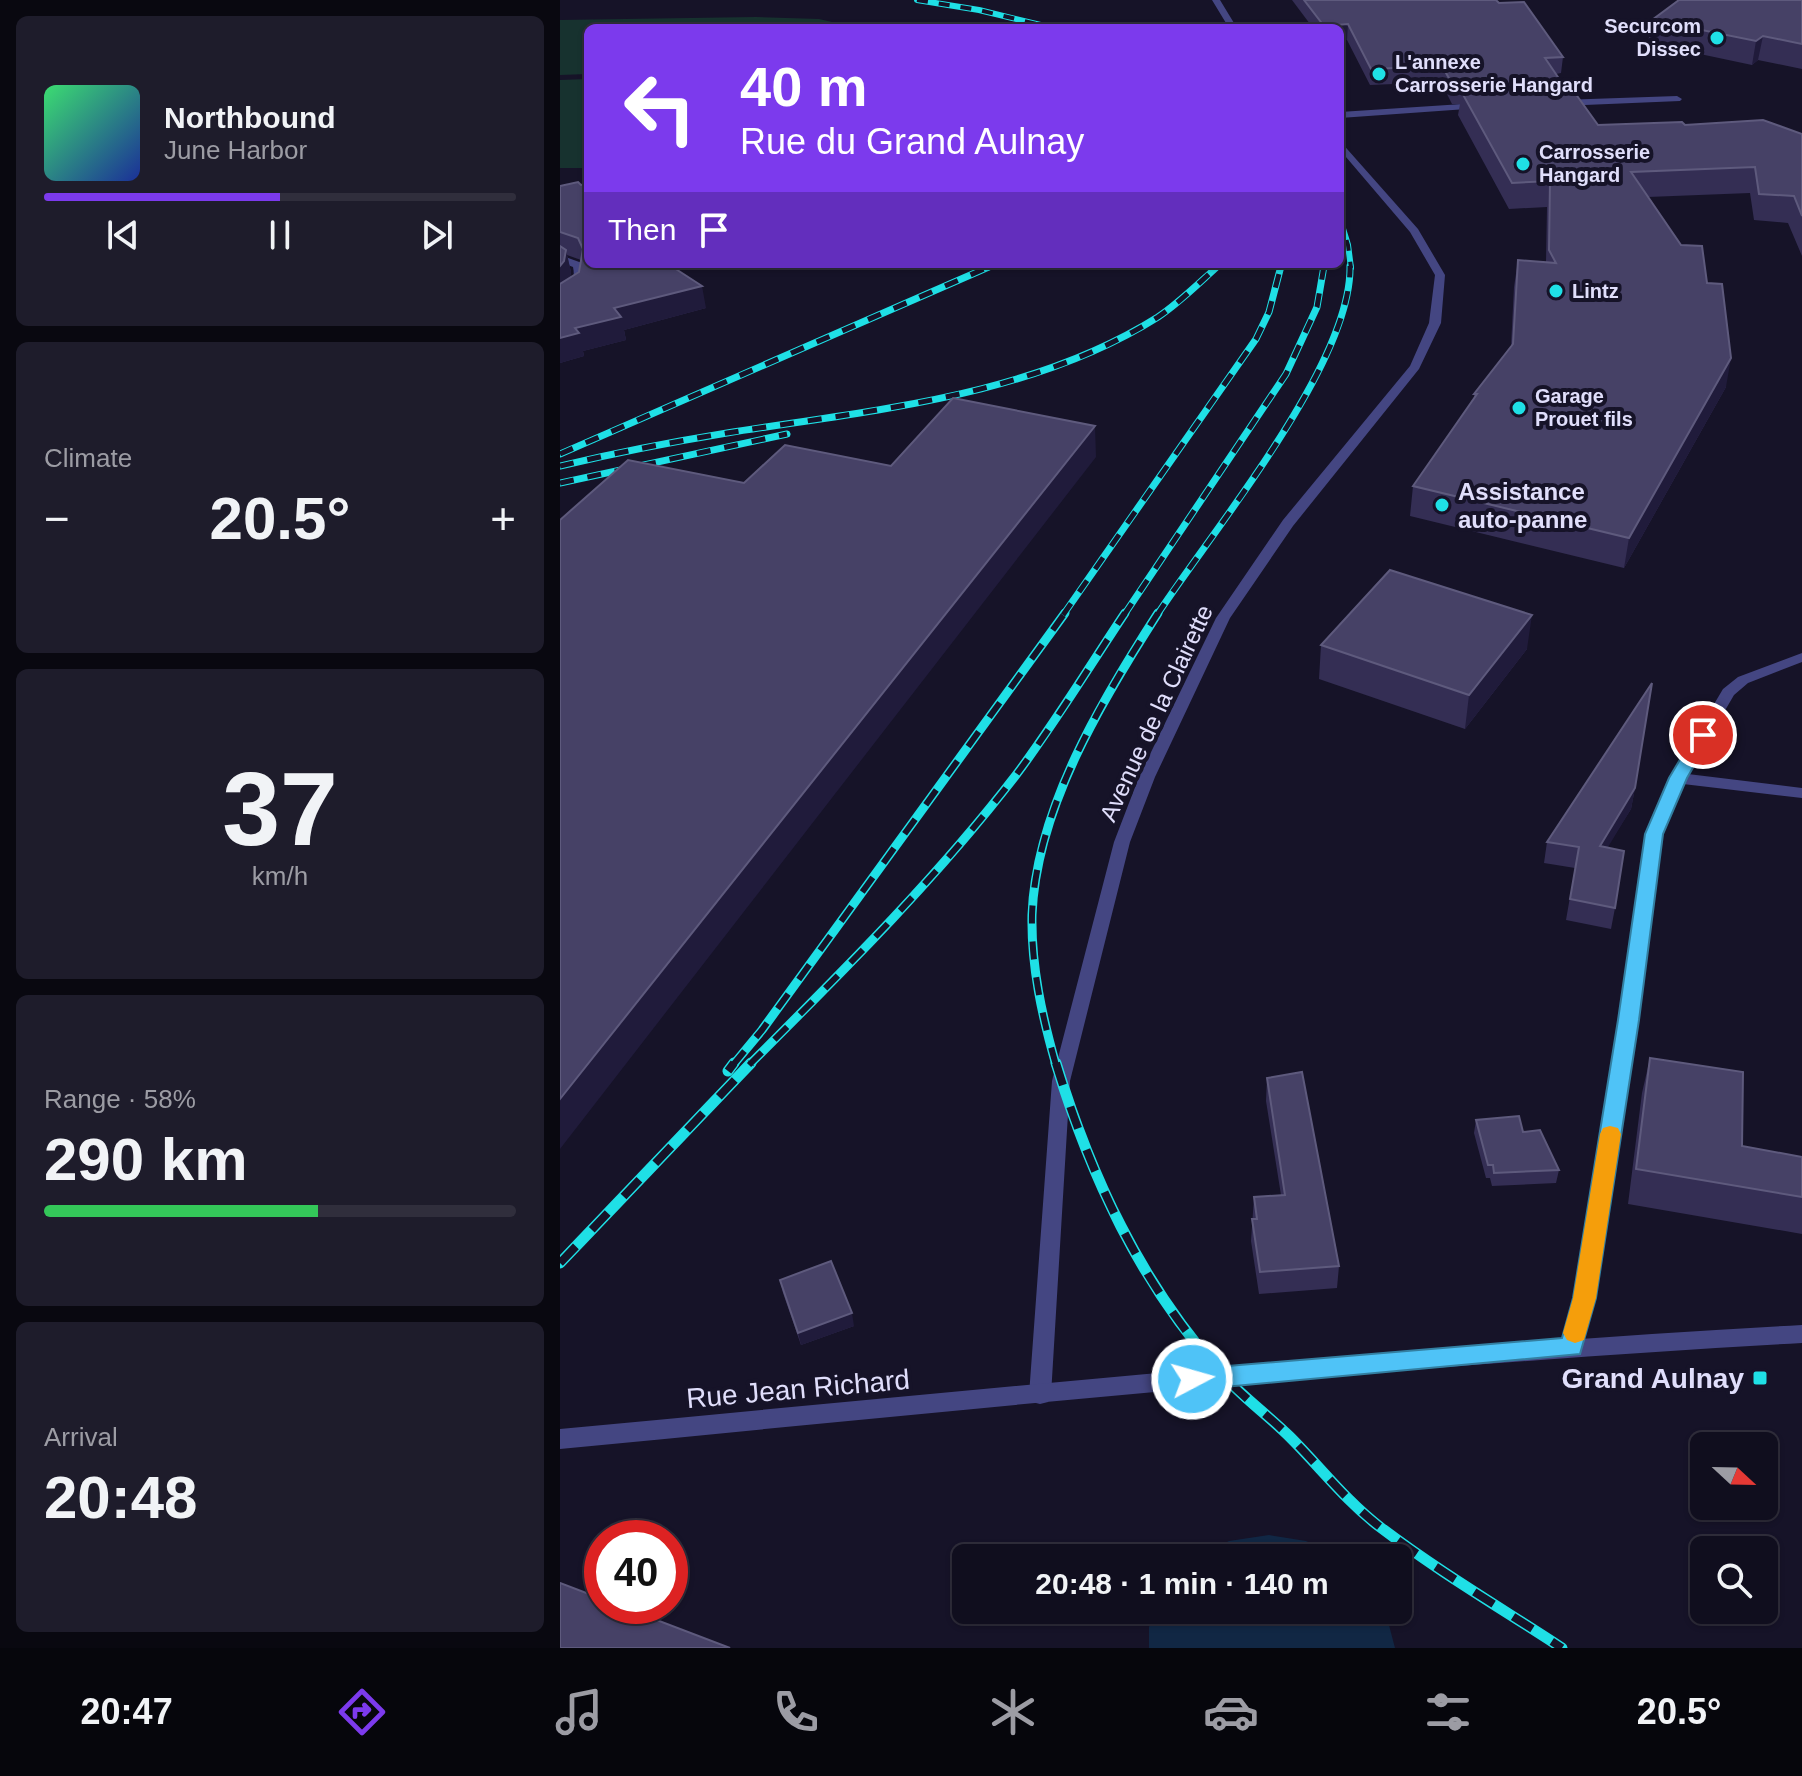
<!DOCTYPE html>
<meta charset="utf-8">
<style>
body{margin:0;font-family:Arial,sans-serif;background:#1e1c2b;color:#f1f3f6;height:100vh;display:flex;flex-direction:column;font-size:30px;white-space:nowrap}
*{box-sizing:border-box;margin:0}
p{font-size:26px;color:#9c9ca4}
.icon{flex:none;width:44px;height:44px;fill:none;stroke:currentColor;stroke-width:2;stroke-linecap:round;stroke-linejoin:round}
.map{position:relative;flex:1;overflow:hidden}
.details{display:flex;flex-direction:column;gap:16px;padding:16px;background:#090810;width:560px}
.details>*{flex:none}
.banner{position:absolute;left:24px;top:24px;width:760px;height:244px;border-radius:12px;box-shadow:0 2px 6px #0004,0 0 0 2px #302e3c;background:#7c3aed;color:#fff;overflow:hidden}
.needle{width:52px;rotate:112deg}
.controls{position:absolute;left:1130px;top:1432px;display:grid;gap:16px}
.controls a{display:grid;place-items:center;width:88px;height:88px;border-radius:12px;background:#100e1e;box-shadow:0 2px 6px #0004,0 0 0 2px #302e3c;font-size:40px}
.speed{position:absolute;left:24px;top:1520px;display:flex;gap:16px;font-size:40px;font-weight:700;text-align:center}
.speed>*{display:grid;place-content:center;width:104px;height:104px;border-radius:50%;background:#100e1e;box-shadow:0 2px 6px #0004,0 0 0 2px #302e3c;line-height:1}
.speed .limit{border:12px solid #d22;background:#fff;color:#111}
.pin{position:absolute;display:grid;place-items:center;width:68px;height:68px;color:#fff;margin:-34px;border:4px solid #fff;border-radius:50%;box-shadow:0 2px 8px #0007}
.me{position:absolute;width:88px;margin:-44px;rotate:84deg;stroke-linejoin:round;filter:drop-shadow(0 0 6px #0008)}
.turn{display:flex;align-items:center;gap:28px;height:168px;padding:0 24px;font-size:36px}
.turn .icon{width:104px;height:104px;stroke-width:2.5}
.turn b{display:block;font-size:56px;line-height:68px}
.then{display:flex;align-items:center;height:76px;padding:0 24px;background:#0003;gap:16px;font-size:30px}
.big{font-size:60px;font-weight:600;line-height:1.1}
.details .tile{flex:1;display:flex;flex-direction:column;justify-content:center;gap:12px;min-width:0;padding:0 28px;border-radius:12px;background:#1e1c2b}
.details .dial{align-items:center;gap:0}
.dial b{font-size:104px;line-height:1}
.song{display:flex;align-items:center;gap:24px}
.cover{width:96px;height:96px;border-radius:12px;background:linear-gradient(135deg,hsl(140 70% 55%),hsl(230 70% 35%))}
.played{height:8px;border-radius:4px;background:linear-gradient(90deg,#7c3aed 50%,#302e3c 50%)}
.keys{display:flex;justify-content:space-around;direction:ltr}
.heat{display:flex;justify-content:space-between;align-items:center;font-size:44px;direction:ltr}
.charge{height:12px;border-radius:6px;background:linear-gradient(90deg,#34c759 58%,#302e3c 0)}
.trip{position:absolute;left:392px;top:1544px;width:460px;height:80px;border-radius:12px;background:#100e1e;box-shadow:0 2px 6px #0004,0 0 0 2px #302e3c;font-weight:600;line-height:80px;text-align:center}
.tabs{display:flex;height:128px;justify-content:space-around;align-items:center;background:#06060c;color:#9c9ca4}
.tabs .icon{width:56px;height:56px}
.tabs .selected{color:#7c3aed}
.tabs b{font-size:36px;color:#f1f3f6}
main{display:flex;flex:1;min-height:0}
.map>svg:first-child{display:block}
.green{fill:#17322f}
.water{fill:#112744}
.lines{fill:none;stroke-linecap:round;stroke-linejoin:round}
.minor{fill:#444682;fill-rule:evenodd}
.tertiary{fill:#444682;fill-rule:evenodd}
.rail-far3-casing{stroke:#1fe0e6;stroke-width:6}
.rail-far2-casing{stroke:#1fe0e6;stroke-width:7}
.rail-far1-casing{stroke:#1fe0e6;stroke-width:9}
.rail-casing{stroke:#1fe0e6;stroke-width:11}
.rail-far3{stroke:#161328;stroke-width:4;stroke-dasharray:11;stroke-linecap:butt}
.rail-far2{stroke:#161328;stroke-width:5;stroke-dasharray:14;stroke-linecap:butt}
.rail-far1{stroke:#161328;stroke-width:6;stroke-dasharray:18;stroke-linecap:butt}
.rail{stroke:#161328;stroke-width:8;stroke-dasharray:23;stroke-linecap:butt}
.wall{fill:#342e54;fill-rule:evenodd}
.shaded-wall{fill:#201b3b}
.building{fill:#464166;stroke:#5e5a7d;stroke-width:2}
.route{fill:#4fc3f7;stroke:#337fa1;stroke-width:2}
.slow{fill:#f59e0b}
.poi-dot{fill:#1fe0e6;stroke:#161328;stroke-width:3}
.labels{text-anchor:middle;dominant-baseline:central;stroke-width:8;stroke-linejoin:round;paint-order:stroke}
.far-poi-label{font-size:20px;font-weight:bold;fill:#e0defb;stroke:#161328;text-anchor:start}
.poi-label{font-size:24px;font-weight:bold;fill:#e0defb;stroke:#161328;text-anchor:start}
.street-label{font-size:24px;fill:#e0defb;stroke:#161328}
.near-poi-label{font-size:28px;font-weight:bold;fill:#e0defb;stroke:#161328;text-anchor:end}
.near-street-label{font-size:28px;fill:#e0defb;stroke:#161328}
</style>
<main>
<section class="details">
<div class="tile">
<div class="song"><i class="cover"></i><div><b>Northbound</b><p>June Harbor</p></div></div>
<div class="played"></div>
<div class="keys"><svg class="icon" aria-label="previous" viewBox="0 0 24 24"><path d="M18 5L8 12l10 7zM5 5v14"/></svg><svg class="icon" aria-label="pause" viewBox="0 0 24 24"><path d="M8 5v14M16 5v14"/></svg><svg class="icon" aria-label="next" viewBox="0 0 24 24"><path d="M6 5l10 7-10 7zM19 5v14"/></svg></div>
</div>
<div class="tile"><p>Climate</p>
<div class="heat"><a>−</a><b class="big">20.5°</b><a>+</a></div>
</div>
<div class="tile dial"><b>37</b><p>km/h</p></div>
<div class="tile"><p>Range · 58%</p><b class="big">290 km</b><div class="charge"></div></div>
<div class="tile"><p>Arrival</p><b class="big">20:48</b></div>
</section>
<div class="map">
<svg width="1242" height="1648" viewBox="0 0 1242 1648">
<rect width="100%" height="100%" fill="#161328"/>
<path class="green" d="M 196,17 L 259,19 L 285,25 L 287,28 L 28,28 L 28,74 L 0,75 L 0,20 Z
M 28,79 L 28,168 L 0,168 L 0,80 Z"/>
<path class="water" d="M 709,1535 L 746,1541 L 781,1558 L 636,1558 L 669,1541 Z
M 596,1610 L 825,1610 L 835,1648 L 589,1648 L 589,1627 Z"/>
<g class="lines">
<path class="minor" d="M 652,0 L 660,0 L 677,28 L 669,28 Z
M 1117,96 L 1122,99 L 1120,101 L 1001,106 L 996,103 L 1001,100 Z
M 918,103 L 923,106 L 921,108 L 780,118 L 780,112 Z
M 780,141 L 858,229 L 885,275 L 881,323 L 859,369 L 733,526 L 670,618 L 595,777 L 570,842 L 510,1081 L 491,1395 L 488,1402 L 480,1404 L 472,1402 L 469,1395 L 492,1081 L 554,842 L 579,777 L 656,618 L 723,520 L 850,366 L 869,323 L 875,275 L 850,232 L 780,150 Z
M 0,255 L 22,263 L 25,271 L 22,292 L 0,308 L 0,299 C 10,291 16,281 13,267 L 0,262 Z
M 1242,653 L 1242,662 L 1188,683 L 1174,695 L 1128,774 L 1242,788 L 1242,798 L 1123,784 L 1102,834 L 1077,1020 L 1034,1298 L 1022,1347 L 1019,1353 L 1012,1356 L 1005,1353 L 1002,1347 L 1014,1298 L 1059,1020 L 1086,834 L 1110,778 L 1163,689 L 1178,677 Z"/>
<path class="tertiary" d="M 1242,1325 L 1242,1343 C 827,1366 414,1409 0,1449 L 0,1429 C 414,1390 827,1348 1242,1325 Z"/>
<g class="rail-far3-casing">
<path id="rail-far3" d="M 357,0 L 419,10 L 493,28
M 780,219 L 788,245 L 791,268
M 427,268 L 437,264
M 656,268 L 661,264
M 721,268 L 722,264
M 764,268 L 764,264"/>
</g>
<g class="rail-far2-casing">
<path id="rail-far2" d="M 0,454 L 431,266
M 0,466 C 55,453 111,442 167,433 C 311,410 471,397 598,317 C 619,303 639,283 658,266
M 0,483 L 227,434
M 503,615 L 696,339 L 709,312 L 721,266
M 564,615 L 726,374 L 757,307 L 764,266
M 597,615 C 652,531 792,364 790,266"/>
</g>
<g class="rail-far1-casing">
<path id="rail-far1" d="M 173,1065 L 202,1030 L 505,613
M 189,1065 C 282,972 376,879 456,775 C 495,723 529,667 565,613
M 496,1065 C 482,1016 471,966 472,915 C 476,809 542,700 598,613"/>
</g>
<g class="rail-casing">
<path id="rail" d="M 496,1063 C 531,1177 580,1282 659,1371 C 681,1396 707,1414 730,1437 C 761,1468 786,1501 820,1527 C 878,1571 941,1608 1002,1648
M 168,1071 L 174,1063
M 0,1263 L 191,1063"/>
</g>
<use href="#rail-far3" class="rail-far3"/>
<use href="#rail-far2" class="rail-far2"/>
<use href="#rail-far1" class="rail-far1"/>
<use href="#rail" class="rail"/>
</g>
<path class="wall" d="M 732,0 L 936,0 L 1003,57 L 1001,73 L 996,74 L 1002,83 L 1002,86 L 1038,125 L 1125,125 L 1242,134 L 1242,256 L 1228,223 L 1194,220 L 1190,193 L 1088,197 L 1147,283 L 1166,387 L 1064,568 L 850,516 L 853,486 L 914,399 L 914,394 L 951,346 L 954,287 L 958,260 L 986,262 L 987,207 L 949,209 L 898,115 L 900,104 L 892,104 L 881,82 L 810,85 L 787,40 L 780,40 L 780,28 L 753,28 Z
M 1242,0 L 1242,69 L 1198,60 L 1192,65 L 1088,43 L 1092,20 Z
M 0,186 L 146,308 L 64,330 L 66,340 L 23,351 L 24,356 L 0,363 ZM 7,255 L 21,260 L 19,272 L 10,278 L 11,272 Z
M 761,645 L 967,649 L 905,729 L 759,679 Z
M 1075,788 L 1071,809 L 1047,847 L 1055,908 L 1051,929 L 1006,920 L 1015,868 L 984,863 L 987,842 Z
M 1090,1058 L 1182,1146 L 1242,1157 L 1242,1234 L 1068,1204 L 1082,1093 Z
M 707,1078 L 779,1266 L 777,1288 L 699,1294 L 691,1241 L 694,1197 L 721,1195 L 706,1101 Z
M 916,1120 L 963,1132 L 999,1170 L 996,1183 L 932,1186 L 930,1178 L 926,1178 L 914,1133 Z
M 220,1280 L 294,1326 L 241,1345 L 223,1293 Z"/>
<path class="shaded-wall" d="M 788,24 L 787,40 L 780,40 L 780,28 L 764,28 L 764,26 Z
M 1203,36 L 1198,60 L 1192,65 L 1196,41 Z
M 6,250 L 11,272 L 9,284 L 0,295 L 0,266 Z
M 142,286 L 146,308 L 64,330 L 66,340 L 23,351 L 24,356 L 0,363 L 0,338 L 15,328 L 54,308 Z
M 1171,358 L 1166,387 L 1064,568 L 1069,538 Z
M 535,426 L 536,457 L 0,1149 L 0,1099 Z
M 972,615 L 967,649 L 905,729 L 909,695 Z
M 1075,788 L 1071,809 L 1036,867 L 1040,846 Z
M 292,1313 L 294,1326 L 241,1345 L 238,1333 Z"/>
<path class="building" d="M 744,0 L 936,0 L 939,3 L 964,2 L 1003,57 L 985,58 L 1002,83 L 894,87 L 882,66 L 811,69 L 788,24 L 764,26 Z
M 1119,0 L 1242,0 L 1242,44 L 1203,36 L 1196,41 L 1092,20 Z
M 1010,86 L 1038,125 L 1122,122 L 1125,125 L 1203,120 L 1242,134 L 1242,216 L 1234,196 L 1199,194 L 1195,167 L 1071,172 L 1121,245 L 1142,246 L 1147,283 L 1162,284 L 1171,358 L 1069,538 L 853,486 L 917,394 L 914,394 L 953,344 L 958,260 L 996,263 L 989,250 L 990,181 L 952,183 L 901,91 Z
M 18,182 L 21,185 L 28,184 L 28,264 L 108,264 L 142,286 L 54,308 L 61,317 L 15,328 L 19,333 L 0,338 L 0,284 L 19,272 L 23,249 L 18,238 L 0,232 L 0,186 Z
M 0,246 L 6,250 L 4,261 L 0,266 Z
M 393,398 L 535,426 L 0,1099 L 0,520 L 68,460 L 184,483 L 225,445 L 331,466 Z
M 830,570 L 972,615 L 909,695 L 761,645 Z
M 1092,683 L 1075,788 L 1040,846 L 1064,851 L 1055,908 L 1010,899 L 1019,847 L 987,842 Z
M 1090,1058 L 1183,1072 L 1182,1146 L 1242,1157 L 1242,1197 L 1076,1169 Z
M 742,1072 L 779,1266 L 700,1272 L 692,1219 L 697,1219 L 694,1197 L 725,1195 L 707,1078 Z
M 959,1116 L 963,1132 L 980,1130 L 999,1170 L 934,1173 L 933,1165 L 928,1165 L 916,1120 Z
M 271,1261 L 292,1313 L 238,1333 L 220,1280 Z
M 0,1583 L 42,1599 L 42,1606 L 60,1606 L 170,1648 L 0,1648 Z"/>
<path class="route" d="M 1143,729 L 1152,735 L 1127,778 L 1103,834 L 1079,1020 L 1036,1298 L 1020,1354 L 632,1390 L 624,1387 L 620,1379 L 624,1372 L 632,1369 L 1002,1338 L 1013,1298 L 1058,1020 L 1085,834 L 1109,778 L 1137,731 Z"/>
<path class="slow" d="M 1050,1126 L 1058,1128 L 1061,1134 L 1036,1298 L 1024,1340 L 1015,1343 L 1007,1340 L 1003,1333 L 1013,1298 L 1040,1134 L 1043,1128 Z"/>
<g class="poi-dot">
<circle cx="1157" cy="38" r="8"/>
<circle cx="819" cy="74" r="8"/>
<circle cx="963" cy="164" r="8"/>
<circle cx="996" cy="291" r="8"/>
<circle cx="959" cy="408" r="8"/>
<circle cx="882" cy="505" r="8"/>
<rect x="1192" y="1370" width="16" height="16" rx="4"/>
</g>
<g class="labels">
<g class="far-poi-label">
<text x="1141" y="26" text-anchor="end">Securcom<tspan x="1141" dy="23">Dissec</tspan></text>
<text x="835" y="62">L'annexe<tspan x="835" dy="23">Carrosserie Hangard</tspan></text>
<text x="979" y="152">Carrosserie<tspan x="979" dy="23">Hangard</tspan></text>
<text x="1012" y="291">Lintz</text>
<text x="975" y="396">Garage<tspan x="975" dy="23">Prouet fils</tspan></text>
</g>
<g class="poi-label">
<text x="898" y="491">Assistance<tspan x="898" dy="28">auto-panne</tspan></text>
</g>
<g class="street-label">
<text transform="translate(596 713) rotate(-65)">Avenue de la Clairette</text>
</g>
<g class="near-poi-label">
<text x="1184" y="1378">Grand Aulnay</text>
</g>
<g class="near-street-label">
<text transform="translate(238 1389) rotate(-5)">Rue Jean Richard</text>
</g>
</g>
</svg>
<div class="controls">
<a><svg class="needle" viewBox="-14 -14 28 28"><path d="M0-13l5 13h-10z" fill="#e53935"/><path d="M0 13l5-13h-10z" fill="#9c9ca4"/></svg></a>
<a><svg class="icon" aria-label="search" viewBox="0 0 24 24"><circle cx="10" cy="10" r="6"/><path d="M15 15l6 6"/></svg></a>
</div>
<div class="speed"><div class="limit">40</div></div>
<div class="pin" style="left:1143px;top:735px;background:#d93025"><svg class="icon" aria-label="arrive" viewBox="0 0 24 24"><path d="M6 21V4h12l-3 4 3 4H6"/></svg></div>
<svg class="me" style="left:632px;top:1379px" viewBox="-20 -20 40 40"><circle r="17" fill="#4fc3f7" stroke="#fff" stroke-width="3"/><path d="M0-11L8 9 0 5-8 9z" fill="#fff"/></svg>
<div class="trip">20:48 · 1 min · 140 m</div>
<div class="banner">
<div class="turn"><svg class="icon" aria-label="left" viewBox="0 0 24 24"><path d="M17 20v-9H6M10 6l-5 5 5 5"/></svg><div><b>40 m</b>Rue du Grand Aulnay</div></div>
<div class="then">Then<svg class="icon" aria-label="arrive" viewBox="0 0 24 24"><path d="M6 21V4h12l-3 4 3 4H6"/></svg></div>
</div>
</div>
</main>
<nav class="tabs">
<b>20:47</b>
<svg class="icon selected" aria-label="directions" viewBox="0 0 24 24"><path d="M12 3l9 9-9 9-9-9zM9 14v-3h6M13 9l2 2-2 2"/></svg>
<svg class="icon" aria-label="music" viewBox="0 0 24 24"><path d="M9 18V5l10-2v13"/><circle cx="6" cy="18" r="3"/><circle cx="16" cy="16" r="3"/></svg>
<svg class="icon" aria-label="phone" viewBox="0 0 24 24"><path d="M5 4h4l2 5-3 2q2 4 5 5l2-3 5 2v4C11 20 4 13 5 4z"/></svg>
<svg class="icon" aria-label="climate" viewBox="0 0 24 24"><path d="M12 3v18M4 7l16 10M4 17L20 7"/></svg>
<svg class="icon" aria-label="car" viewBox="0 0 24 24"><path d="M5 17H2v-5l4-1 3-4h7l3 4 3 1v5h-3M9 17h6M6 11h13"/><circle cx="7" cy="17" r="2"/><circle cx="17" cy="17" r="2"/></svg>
<svg class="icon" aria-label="filters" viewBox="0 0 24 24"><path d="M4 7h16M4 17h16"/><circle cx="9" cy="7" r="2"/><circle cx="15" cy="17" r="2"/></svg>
<b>20.5°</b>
</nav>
